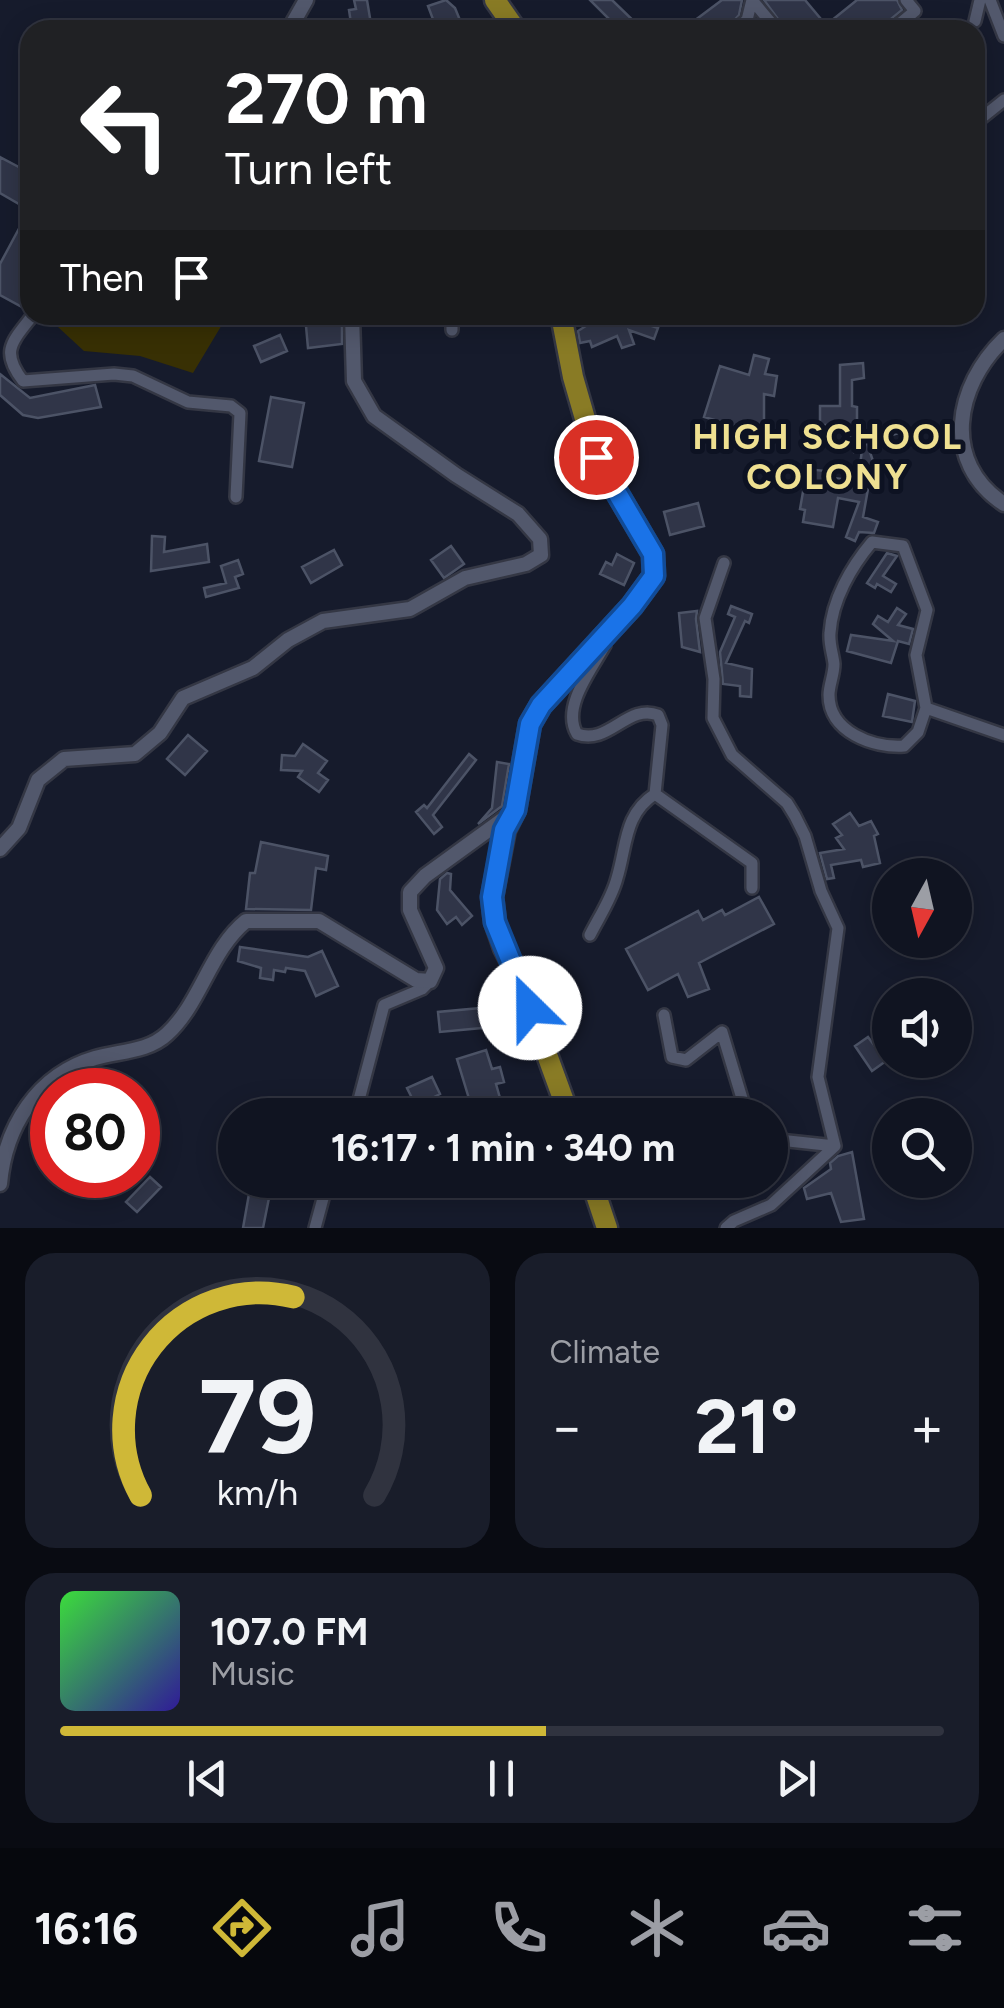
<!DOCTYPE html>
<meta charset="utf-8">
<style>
body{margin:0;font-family:Figtree,sans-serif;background:#191d2a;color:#f1f3f6;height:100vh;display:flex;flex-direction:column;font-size:38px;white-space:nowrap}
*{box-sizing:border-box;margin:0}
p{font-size:32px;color:#9c9ea5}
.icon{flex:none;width:55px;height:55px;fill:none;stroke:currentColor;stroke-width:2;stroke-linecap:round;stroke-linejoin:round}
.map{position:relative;height:1228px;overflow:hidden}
.side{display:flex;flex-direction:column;gap:25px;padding:25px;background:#090b12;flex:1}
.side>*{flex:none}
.banner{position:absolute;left:20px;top:20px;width:965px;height:305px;border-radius:30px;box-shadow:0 5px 25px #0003,0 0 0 2px #30333f;background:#202124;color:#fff;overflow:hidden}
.needle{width:65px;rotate:188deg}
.tools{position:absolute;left:872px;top:858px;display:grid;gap:20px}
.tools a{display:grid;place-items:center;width:100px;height:100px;border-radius:50%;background:#101421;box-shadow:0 5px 25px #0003,0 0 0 2px #30333f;font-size:50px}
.speed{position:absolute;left:30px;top:1068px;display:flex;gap:20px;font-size:50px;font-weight:700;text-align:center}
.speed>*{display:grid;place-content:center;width:130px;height:130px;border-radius:50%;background:#101421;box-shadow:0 5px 25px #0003,0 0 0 2px #30333f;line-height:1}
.speed .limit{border:15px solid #d22;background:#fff;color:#111}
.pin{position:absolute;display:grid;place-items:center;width:85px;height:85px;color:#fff;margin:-42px;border:5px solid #fff;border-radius:50%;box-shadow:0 2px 10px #0007}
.me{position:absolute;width:110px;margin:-55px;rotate:337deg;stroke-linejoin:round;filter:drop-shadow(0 0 8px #0008)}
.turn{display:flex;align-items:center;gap:35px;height:210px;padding:0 40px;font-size:45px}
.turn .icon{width:130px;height:130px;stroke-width:2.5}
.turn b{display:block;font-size:70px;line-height:85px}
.then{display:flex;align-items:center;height:95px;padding:0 40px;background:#0003;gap:20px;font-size:38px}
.big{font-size:75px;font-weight:700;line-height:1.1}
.side .card{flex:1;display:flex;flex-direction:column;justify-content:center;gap:15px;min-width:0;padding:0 35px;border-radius:30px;background:#191d2a}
.side .dial{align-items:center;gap:0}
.dial svg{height:260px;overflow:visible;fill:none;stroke:#30333f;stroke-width:7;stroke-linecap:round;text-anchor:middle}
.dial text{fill:#f1f3f6;stroke:none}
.song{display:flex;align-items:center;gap:30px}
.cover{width:120px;height:120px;border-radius:15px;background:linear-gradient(135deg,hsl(120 70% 55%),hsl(250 70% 35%))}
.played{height:10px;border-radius:5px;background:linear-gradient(90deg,#cfb837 55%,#30333f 55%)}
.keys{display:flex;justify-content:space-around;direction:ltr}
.heat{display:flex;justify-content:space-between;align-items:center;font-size:55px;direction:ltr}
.side .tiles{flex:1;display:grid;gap:25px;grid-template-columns:1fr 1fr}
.card:last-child{grid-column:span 2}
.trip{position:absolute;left:218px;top:1098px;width:570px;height:100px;border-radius:50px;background:#101421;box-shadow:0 5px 25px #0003,0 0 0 2px #30333f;font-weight:700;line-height:100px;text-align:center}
.tabs{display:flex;height:160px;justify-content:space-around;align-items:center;background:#06080d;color:#9c9ea5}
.tabs .icon{width:70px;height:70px}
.tabs .current{color:#cfb837}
.tabs b{font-size:45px;color:#f1f3f6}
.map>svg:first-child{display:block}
.green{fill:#383004}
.building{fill:#303548;stroke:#4c5366;stroke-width:2.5}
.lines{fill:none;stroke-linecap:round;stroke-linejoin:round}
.minor-casing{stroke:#343744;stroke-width:16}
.tertiary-casing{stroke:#343744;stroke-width:19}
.trunk-casing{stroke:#343744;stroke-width:25}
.minor{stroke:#52586c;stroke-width:11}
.tertiary{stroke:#52586c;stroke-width:14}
.trunk{stroke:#897b25;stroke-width:20}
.route-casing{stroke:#114b97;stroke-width:25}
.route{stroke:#1a73e8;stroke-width:18}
.labels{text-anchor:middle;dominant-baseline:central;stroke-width:10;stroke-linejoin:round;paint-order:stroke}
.district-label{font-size:35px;font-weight:bold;letter-spacing:2.5px;fill:#efe091;stroke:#0d1222}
</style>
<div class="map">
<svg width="1004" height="1228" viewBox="0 0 1004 1228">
<rect width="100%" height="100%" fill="#161b2c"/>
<path class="green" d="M 45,315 L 220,315 L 226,318 L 193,373 L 140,356 L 84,351 Z"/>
<path class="building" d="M 354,0 L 367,0 L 372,30 L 352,30 L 349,10 L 356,9 Z
M 446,0 L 455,8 L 464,30 L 437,30 L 428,6 Z
M 590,0 L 612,0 L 643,30 L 620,30 Z
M 722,0 L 742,0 L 739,15 L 726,29 L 682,30 Z
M 764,0 L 805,0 L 826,25 L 857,0 L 897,0 L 902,10 L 886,23 L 883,30 L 786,30 Z
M 0,157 L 30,173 L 30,184 L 19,204 L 0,193 Z
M 30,208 L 30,293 L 22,307 L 0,295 L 0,264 Z
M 305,315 L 322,315 L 323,321 L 342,319 L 342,344 L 308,348 Z
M 603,315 L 636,315 L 634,320 L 658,328 L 654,339 L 629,330 L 634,344 L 622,348 L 617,336 L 592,347 L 590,341 L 580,343 L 578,331 Z
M 280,335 L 287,351 L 261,362 L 254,346 Z
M 754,355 L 769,359 L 765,374 L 777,376 L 774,396 L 764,394 L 764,436 L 749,436 L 749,430 L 704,417 L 720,366 L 749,375 Z
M 863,363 L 864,378 L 852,380 L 852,406 L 857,407 L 857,426 L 862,424 L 864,433 L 899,422 L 902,432 L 867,443 L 873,461 L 863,517 L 878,522 L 874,533 L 859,532 L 855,541 L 846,537 L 859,502 L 838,498 L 833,527 L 803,522 L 805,510 L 800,509 L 807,469 L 826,471 L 825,477 L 858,481 L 862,450 L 854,452 L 848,425 L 820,425 L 820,406 L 840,406 L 840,365 Z
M 0,374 L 30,398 L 95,385 L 101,407 L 38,418 L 23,415 L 0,395 Z
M 271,397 L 304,403 L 292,467 L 259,461 Z
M 698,503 L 704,526 L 670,535 L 664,512 Z
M 152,536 L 165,537 L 164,552 L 207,544 L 209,562 L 151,571 Z
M 451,546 L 464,564 L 444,578 L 431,560 Z
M 334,550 L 342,565 L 311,583 L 302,567 Z
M 887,553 L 897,556 L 883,576 L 896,584 L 891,592 L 877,584 L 875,588 L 867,583 Z
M 617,554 L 634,563 L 624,585 L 600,574 L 606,562 L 612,565 Z
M 238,560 L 243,574 L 235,577 L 239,588 L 206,597 L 204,588 L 226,583 L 221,566 Z
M 731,606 L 752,614 L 749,623 L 745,621 L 726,663 L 752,669 L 751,697 L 740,696 L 740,686 L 723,684 L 720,652 L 735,617 L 728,614 Z
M 897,608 L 906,614 L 898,625 L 913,629 L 909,644 L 898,641 L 891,663 L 847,651 L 851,635 L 893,641 L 873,624 L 878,616 L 888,622 Z
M 697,611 L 696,619 L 700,652 L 682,647 L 679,613 Z
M 888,694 L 915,701 L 912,722 L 883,716 Z
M 188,735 L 207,751 L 185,775 L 167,759 Z
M 303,744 L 327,761 L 318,773 L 328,780 L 319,792 L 298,777 L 302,771 L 281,770 L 282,755 L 295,756 Z
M 469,754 L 476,760 L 433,815 L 442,827 L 434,834 L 416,812 L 424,805 L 427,808 Z
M 497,762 L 509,764 L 502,806 L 478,824 L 492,808 Z
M 850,813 L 859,826 L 871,821 L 878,834 L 874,836 L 880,863 L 863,867 L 861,860 L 831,865 L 834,878 L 827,879 L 820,853 L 844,849 L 836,838 L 842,835 L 833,824 Z
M 261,842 L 328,856 L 326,870 L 316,868 L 311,910 L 246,909 L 250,873 L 255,873 Z
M 447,873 L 451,874 L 450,890 L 472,916 L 462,925 L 456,917 L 447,924 L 437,910 L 440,879 Z
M 759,897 L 774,924 L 699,963 L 709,989 L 688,997 L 678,974 L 648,990 L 626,949 L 698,911 L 703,920 L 722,910 L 725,915 Z
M 240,947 L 308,957 L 322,951 L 338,986 L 316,996 L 305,971 L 286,968 L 285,972 L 274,970 L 273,980 L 260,978 L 261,968 L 238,961 Z
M 512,1005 L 514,1025 L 440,1032 L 438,1012 Z
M 868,1037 L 886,1061 L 872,1071 L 855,1046 Z
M 486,1050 L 492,1069 L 500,1067 L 504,1082 L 496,1084 L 500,1098 L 495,1099 L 498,1111 L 474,1115 L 457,1059 Z
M 432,1077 L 440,1094 L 416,1106 L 407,1088 Z
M 852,1152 L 864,1219 L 841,1222 L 831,1193 L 807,1199 L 804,1188 L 831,1169 L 830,1163 L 838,1156 Z
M 150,1177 L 161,1187 L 137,1212 L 126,1202 Z
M 249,1194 L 269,1198 L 263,1228 L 243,1228 Z"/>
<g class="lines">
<g class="minor-casing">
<path id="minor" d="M 752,0 L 777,30
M 990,0 L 1004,36
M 975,21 L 980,0
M 735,30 L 747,20 L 752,0
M 892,30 L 915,11 L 906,0
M 979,120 L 1004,100
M 33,315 C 12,342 0,351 23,381 L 114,374 L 133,376 L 188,402 L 231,406 L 240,413 L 236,497
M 452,330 L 452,315
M 872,542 L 903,546 L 927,610 L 916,655 L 926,708 L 918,732 L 904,746 C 873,748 829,732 829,695 C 829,685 834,675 834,664 C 833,654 829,644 830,633 C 832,600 851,567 872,542 Z
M 724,563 L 705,618 L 714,679 L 713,718 L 732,755 L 787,803 L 795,816 L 805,836 L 821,891 L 838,928 L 818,1077 L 835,1146 L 771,1205 L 734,1221 L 726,1228
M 926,708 L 1004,735
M 655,794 L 752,863 L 752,888
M 590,935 C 599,917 612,898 617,878 C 627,845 624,814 655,794 L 662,725 L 658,715 C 628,703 608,746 577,734 C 561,707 592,669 605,645
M 664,1015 L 672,1057 L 686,1060 L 722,1032 L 747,1115
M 355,1115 L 384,1005 L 422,989 L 430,981
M 770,1139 L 835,1146
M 315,1228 L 328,1180"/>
</g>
<g class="tertiary-casing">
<path id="tertiary" d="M 289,30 L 306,0
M 1004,339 C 955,386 941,462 1004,504
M 0,849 L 19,828 L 38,780 L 64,759 L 135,754 L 160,733 L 183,698 L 253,668 L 288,640 L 323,621 L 410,609 L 465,578 L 526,564 L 541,555 L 540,539 L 518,514 L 456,475 L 374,416 L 354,381 L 352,315
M 0,1184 C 5,1127 37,1075 95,1058 C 119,1051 148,1052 167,1034 C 201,1003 210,950 246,921 L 319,921 L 416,980 L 430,981 L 436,968 L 410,910 L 410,892 L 425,876 L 509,815"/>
</g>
<g class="trunk-casing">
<path id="trunk" d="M 495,0 L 516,30
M 561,315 L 573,377 L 596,457 L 653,554 L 654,576 L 632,606 L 541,705 L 530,724 L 515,810 L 505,830 L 492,897 L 495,922 L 504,948 L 519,978 L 569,1115
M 591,1180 L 607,1228"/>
</g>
<use href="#minor" class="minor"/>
<use href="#tertiary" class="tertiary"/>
<use href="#trunk" class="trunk"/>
</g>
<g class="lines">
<g class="route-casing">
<path id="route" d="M 530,1008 L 495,922 L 492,897 L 504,830 L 515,810 L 530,724 L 541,705 L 632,606 L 654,576 L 653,554 L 596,457"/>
</g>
<use href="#route" class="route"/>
</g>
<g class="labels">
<g class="district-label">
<text x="828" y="437">HIGH SCHOOL<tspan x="828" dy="40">COLONY</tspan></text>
</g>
</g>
</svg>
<div class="tools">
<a><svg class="needle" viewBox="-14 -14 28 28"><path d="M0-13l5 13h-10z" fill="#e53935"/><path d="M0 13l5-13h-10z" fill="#9c9ea5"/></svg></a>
<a><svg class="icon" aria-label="sound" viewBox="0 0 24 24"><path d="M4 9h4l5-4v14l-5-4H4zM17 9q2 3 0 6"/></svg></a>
<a><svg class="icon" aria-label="search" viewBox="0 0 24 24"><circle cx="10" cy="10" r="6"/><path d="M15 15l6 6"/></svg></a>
</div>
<div class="speed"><div class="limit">80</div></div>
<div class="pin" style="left:596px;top:457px;background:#d93025"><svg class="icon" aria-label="arrive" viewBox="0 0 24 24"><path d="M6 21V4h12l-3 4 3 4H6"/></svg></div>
<svg class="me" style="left:530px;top:1008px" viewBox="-20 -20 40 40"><circle r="19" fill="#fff"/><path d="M0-13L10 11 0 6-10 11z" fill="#1a73e8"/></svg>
<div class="trip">16:17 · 1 min · 340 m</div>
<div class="banner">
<div class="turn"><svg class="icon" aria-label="left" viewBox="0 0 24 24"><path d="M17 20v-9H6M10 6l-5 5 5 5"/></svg><div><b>270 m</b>Turn left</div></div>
<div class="then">Then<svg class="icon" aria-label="arrive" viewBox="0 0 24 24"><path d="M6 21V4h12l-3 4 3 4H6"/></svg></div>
</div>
</div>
<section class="side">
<div class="tiles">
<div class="card dial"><svg viewBox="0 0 100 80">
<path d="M14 69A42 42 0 1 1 86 69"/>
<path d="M14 69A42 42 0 0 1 61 8" stroke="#cfb837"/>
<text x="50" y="56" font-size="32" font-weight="700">79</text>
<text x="50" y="72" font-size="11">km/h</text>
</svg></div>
<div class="card"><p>Climate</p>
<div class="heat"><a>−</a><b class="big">21°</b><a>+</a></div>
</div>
<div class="card">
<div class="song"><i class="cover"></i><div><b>107.0 FM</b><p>Music</p></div></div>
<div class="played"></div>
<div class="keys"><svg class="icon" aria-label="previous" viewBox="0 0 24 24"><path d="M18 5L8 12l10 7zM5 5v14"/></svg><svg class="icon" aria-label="pause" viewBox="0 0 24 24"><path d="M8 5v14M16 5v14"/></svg><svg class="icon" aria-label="next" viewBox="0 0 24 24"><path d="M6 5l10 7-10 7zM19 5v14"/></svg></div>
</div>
</div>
</section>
<nav class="tabs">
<b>16:16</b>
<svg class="icon current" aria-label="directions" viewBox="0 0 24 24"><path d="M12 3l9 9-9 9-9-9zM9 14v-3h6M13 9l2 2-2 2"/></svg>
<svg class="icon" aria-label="music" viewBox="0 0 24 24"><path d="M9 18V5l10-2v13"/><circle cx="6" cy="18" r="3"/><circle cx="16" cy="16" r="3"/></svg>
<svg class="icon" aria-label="phone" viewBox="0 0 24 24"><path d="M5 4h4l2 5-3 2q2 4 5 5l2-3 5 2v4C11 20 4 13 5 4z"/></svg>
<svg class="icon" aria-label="climate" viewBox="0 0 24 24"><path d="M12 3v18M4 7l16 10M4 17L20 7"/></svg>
<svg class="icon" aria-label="car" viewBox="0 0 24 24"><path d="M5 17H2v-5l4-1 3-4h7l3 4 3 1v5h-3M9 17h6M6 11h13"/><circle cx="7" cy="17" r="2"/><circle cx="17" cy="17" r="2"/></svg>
<svg class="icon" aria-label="filters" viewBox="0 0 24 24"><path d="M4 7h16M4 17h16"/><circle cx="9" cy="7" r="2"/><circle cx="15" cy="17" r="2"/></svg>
</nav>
